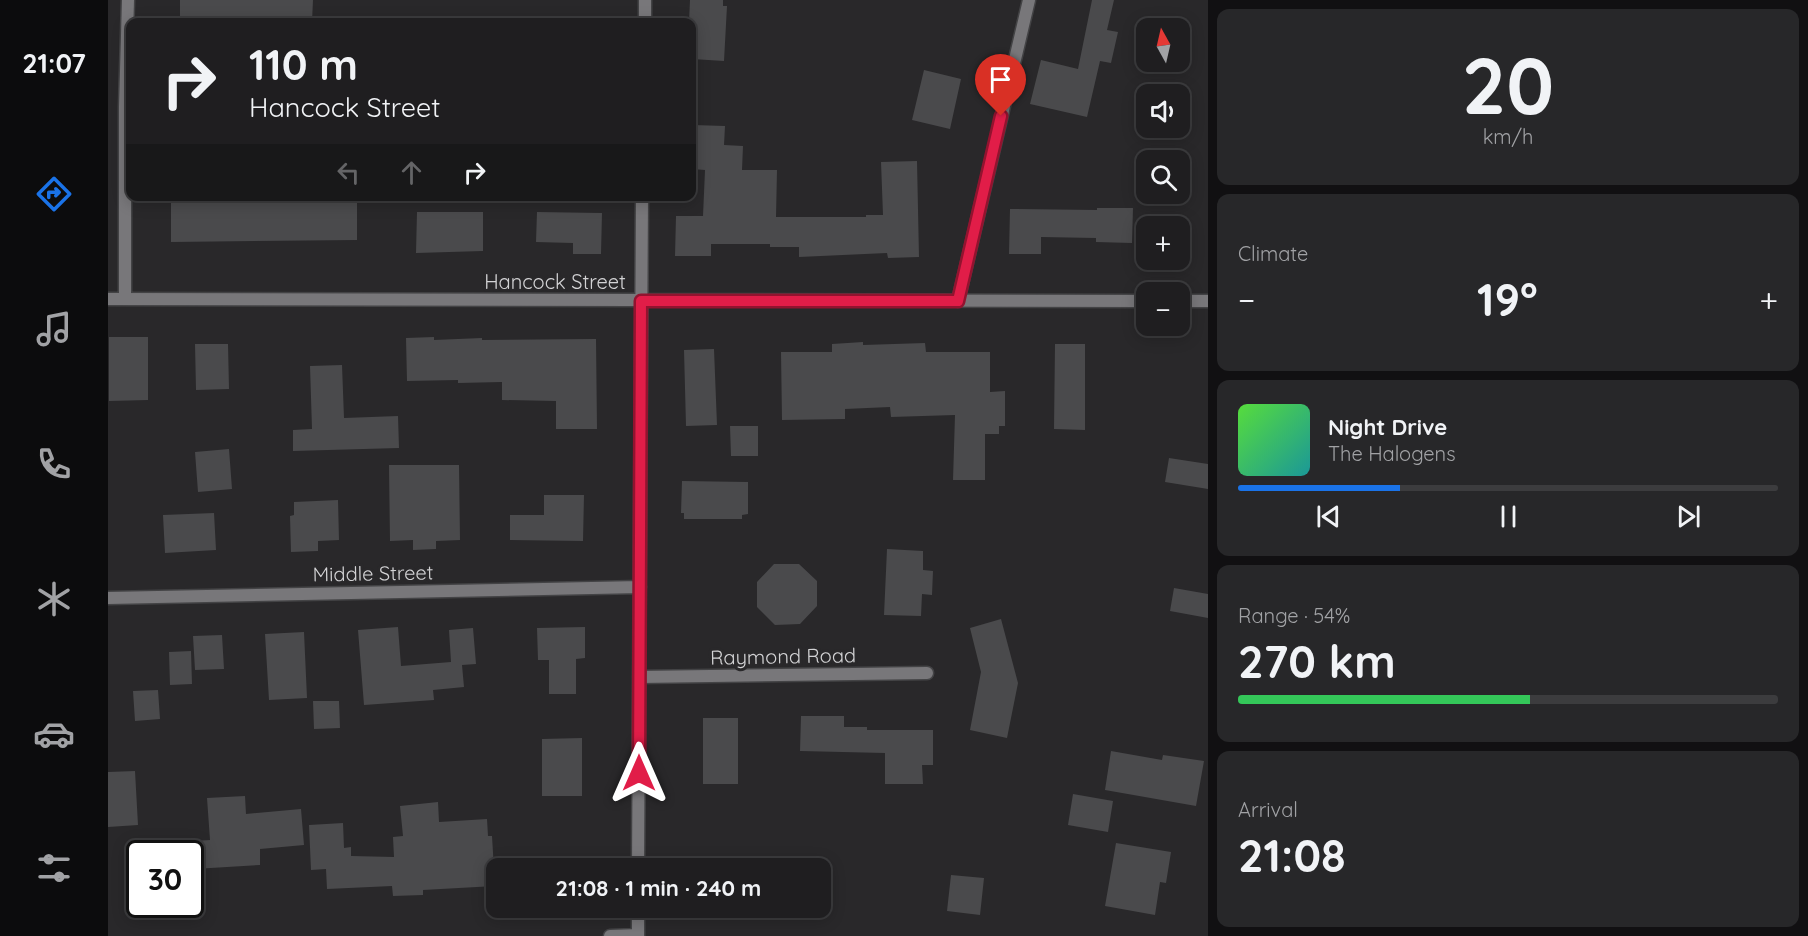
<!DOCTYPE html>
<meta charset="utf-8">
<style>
body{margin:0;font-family:Quicksand,sans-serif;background:#272729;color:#f1f3f6;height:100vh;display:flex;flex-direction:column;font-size:22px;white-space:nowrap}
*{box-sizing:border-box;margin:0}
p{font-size:20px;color:#a1a2a5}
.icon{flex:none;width:33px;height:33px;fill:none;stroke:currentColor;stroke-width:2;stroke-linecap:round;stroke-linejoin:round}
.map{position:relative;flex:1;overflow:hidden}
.drawer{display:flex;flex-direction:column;gap:9px;padding:9px;background:#111012;width:600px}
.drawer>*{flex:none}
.hud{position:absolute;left:18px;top:18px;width:570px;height:183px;border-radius:12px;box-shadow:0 3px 15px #0003,0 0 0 2px #3c3c3e;background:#1f1e20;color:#f1f3f6;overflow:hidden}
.needle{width:39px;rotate:352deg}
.fabs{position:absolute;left:1028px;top:18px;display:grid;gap:12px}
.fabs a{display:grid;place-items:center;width:54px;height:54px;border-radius:12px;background:#1f1e20;box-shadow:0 3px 15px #0003,0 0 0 2px #3c3c3e;font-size:30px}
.speed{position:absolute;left:18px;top:840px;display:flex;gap:12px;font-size:30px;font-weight:700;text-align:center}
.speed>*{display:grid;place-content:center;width:78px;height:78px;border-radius:50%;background:#1f1e20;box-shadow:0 3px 15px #0003,0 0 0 2px #3c3c3e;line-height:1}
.speed .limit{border:3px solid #111;border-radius:9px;background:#fff;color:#111}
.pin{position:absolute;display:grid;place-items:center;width:51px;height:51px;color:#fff;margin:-62px -26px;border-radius:50% 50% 50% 0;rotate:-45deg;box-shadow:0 0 6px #0007}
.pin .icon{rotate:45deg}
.me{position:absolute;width:66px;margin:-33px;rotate:0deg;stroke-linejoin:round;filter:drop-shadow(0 0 4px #0008)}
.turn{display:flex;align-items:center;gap:21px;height:126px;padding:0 24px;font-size:27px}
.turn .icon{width:78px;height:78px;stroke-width:2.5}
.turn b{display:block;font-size:42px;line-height:51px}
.lanes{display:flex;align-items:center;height:57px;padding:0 24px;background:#0003;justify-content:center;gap:30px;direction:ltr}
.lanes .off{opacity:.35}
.big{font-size:45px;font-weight:700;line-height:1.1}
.drawer .widget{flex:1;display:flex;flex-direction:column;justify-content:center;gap:9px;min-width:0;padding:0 21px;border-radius:12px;background:#272729}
.drawer .dial{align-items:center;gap:0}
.dial b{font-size:78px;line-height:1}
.song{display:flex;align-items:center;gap:18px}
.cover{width:72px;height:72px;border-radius:9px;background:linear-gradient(135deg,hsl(110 70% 55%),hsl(180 70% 35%))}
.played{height:6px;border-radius:3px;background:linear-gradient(90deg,#1a73e8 30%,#3c3c3e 30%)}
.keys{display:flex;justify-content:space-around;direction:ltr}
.heat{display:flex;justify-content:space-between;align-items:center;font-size:33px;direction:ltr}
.charge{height:9px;border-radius:4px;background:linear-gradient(90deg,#34c759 54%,#3c3c3e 0)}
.trip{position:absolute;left:378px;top:858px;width:345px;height:60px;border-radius:12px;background:#1f1e20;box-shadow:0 3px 15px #0003,0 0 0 2px #3c3c3e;font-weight:700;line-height:60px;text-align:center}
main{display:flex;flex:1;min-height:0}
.menu{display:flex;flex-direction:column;width:108px;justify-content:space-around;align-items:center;background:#0c0c0d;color:#a1a2a5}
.menu .icon{width:42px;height:42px}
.menu .on{color:#1a73e8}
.menu b{font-size:27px;color:#f1f3f6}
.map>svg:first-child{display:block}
.building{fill:#4a4a4c}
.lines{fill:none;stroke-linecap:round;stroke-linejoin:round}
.minor-casing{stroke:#434345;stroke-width:15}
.minor{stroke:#78777a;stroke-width:12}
.route-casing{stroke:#92132f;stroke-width:15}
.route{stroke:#e11d48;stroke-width:10}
.labels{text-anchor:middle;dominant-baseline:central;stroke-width:6;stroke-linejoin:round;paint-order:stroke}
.street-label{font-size:20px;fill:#d3d3d5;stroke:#29282a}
</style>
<main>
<nav class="menu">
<b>21:07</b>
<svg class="icon on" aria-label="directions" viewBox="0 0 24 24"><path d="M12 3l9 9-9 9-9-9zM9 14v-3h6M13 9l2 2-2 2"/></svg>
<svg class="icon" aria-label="music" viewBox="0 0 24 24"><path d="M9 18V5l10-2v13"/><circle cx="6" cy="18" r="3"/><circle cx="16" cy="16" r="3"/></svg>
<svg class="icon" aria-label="phone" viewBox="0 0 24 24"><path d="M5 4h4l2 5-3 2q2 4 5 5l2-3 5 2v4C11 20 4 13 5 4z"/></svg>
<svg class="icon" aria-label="climate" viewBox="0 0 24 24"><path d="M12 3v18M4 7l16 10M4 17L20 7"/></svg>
<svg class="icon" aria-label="car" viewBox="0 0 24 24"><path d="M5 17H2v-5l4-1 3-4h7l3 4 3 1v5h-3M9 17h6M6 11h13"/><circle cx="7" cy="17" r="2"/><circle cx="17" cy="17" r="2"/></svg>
<svg class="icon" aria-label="filters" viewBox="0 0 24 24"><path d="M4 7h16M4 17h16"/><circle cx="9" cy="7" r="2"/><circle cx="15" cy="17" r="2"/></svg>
</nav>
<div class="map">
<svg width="1100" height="936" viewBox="0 0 1100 936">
<rect width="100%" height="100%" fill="#29282a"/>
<path class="building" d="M 72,0 L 205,0 L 204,22 L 72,22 Z
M 582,0 L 615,0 L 615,6 L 619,6 L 616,61 L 584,59 L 584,22 L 581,22 Z
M 984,0 L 1006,0 L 999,30 L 1010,32 L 1003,63 L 992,61 L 979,117 L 922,104 L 933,60 L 970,69 Z
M 816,70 L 853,79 L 842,129 L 804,120 Z
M 585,125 L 617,126 L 616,145 L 635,146 L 634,170 L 669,170 L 668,217 L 758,217 L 758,215 L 775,215 L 773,162 L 809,161 L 811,257 L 780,258 L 779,253 L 691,257 L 691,247 L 662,247 L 662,244 L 603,244 L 603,256 L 567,256 L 568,216 L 595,216 L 597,170 L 584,169 Z
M 63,196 L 249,196 L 249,240 L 63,242 Z
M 989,208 L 1025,208 L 1024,243 L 988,242 L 988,238 L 933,237 L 933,254 L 901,254 L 902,209 L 989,210 Z
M 309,212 L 375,212 L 375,251 L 308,253 Z
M 429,212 L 494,213 L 493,254 L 465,254 L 465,243 L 428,242 Z
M 1,337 L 40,337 L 40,400 L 1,401 Z
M 326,337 L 326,340 L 374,338 L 374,340 L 488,339 L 489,429 L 448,429 L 448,401 L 394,400 L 394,382 L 350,383 L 350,380 L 299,381 L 298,338 Z
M 755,342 L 755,345 L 817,343 L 818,352 L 882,352 L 882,392 L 897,391 L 897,426 L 891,426 L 891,434 L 877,434 L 877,480 L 845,480 L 847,415 L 783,417 L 782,407 L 737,409 L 737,419 L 674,420 L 673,352 L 724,352 L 724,344 Z
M 87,344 L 120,344 L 121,389 L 88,390 Z
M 947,344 L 977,344 L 977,430 L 946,429 Z
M 606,349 L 609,425 L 578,426 L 576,350 Z
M 234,365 L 236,418 L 290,416 L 291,448 L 185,451 L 185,430 L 204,429 L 202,366 Z
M 622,426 L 650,426 L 650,456 L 623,456 Z
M 121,449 L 124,489 L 90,492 L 87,452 Z
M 1061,458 L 1100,464 L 1100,489 L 1057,482 Z
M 281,465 L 351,465 L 352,540 L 328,541 L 328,549 L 305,550 L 305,540 L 282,541 Z
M 574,481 L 640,482 L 640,514 L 634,515 L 634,519 L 576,519 L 576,513 L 573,513 Z
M 436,495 L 476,495 L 475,541 L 402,540 L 402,515 L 436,515 Z
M 230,500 L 231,540 L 210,541 L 210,551 L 183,552 L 182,516 L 186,515 L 186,502 Z
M 106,513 L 108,550 L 57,553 L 55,515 Z
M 779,549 L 815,551 L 815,570 L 825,571 L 824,595 L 814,594 L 813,616 L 776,615 Z
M 666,564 L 691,564 L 709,581 L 709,606 L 692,624 L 667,625 L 649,607 L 649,582 Z
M 1066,588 L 1100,594 L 1100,618 L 1062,611 Z
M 893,619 L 910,683 L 899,738 L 862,730 L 873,672 L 862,628 Z
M 290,627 L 293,666 L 343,662 L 341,630 L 365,628 L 368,664 L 354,665 L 356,687 L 325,690 L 326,700 L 256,705 L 250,630 Z
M 477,627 L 477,658 L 468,659 L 468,694 L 441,694 L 441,660 L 430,660 L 429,628 Z
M 196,632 L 199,698 L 161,700 L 157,634 Z
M 114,635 L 116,669 L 87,670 L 85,636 Z
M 83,651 L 84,684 L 62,685 L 61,652 Z
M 50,690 L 52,719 L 27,721 L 25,691 Z
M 205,701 L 231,701 L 232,728 L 206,729 Z
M 693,716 L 736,716 L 736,727 L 759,727 L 759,730 L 825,730 L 825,765 L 814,765 L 815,784 L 777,784 L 777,753 L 692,751 Z
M 595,718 L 630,718 L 630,784 L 595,784 Z
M 474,738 L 474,796 L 434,796 L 434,739 Z
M 1003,751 L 1054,760 L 1055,755 L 1096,761 L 1088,806 L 997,790 Z
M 27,771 L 30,825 L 0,827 L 0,772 Z
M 965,794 L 1005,801 L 1000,832 L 960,825 Z
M 137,796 L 138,814 L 193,809 L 196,845 L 152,849 L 152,865 L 86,869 L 85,841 L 102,840 L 99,798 Z
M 330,802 L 331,822 L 379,819 L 380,836 L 384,836 L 387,886 L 315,890 L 315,895 L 285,896 L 284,886 L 219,889 L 218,869 L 203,870 L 201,825 L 235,823 L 236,848 L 243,847 L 243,856 L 286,857 L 285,837 L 295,836 L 292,806 Z
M 1008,843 L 1063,852 L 1058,883 L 1052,882 L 1047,915 L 997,906 Z
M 843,875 L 876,878 L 872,915 L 839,911 Z"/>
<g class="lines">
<g class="minor-casing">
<path id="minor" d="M 537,22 L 537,0
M 0,299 L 1038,301
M 17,299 L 17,107 L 20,0
M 850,301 L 921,0
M 1071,301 L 1100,301
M 0,598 L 532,587
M 531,677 L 819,673
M 530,868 L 534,196
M 502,936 L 530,935
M 530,936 L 530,908"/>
</g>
<use href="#minor" class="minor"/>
</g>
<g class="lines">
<g class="route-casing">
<path id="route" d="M 531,773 L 533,301 L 850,301 L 893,116"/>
</g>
<use href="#route" class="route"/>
</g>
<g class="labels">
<g class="street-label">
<text x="447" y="281">Hancock Street</text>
<text transform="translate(265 573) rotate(-1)">Middle Street</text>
<text transform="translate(675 656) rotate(-1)">Raymond Road</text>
</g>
</g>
</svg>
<div class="fabs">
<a><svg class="needle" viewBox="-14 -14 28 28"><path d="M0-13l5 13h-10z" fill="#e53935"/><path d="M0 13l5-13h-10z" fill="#a1a2a5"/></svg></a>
<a><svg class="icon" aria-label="sound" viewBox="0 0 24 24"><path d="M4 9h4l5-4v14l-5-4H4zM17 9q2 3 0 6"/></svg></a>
<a><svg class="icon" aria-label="search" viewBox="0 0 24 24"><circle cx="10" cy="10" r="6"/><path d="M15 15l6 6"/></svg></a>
<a>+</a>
<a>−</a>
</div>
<div class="speed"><div class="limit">30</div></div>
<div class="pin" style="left:893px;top:116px;background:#d93025"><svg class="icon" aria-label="arrive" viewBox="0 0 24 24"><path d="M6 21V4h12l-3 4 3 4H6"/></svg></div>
<svg class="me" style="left:531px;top:773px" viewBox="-20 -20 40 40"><path d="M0-17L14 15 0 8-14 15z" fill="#e11d48" stroke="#fff" stroke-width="4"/></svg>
<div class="trip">21:08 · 1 min · 240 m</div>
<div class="hud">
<div class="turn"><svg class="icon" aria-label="right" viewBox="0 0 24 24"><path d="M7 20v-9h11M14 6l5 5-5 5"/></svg><div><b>110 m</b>Hancock Street</div></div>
<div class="lanes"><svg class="icon off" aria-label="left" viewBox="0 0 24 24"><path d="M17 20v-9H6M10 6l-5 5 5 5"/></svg><svg class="icon off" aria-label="ahead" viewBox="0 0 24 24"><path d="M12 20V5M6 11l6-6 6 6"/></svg><svg class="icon" aria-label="right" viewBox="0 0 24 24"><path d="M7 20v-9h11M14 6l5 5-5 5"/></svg></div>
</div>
</div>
<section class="drawer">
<div class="widget dial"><b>20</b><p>km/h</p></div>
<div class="widget"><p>Climate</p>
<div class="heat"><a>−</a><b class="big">19°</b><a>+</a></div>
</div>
<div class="widget">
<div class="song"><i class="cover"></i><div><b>Night Drive</b><p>The Halogens</p></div></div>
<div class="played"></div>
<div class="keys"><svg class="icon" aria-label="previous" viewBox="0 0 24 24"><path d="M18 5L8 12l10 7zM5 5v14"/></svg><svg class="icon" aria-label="pause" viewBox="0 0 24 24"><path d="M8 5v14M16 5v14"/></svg><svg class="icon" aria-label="next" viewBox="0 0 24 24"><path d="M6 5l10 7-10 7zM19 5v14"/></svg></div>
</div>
<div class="widget"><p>Range · 54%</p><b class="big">270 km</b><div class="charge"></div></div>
<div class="widget"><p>Arrival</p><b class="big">21:08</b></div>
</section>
</main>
